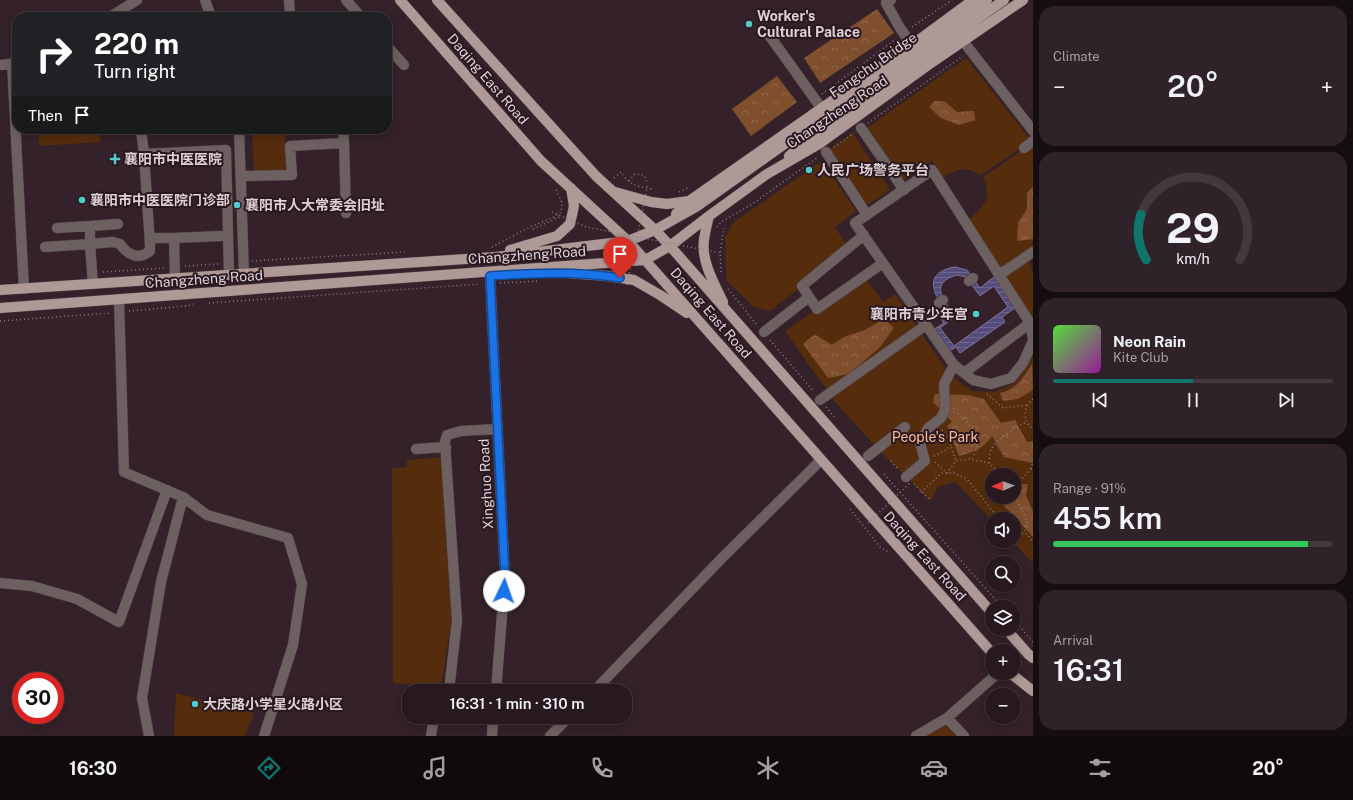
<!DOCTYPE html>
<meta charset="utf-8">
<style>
body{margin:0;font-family:"Public Sans","Noto Sans SC",sans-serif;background:#2f2228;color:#f1f3f6;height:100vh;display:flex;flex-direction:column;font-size:15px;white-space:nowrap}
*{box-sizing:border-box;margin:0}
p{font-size:13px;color:#a4a0a4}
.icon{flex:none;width:22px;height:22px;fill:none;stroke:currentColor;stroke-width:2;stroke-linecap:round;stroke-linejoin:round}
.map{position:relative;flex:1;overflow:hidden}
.details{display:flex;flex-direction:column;gap:6px;padding:6px;background:#150e11;width:320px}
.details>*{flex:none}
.banner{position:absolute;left:12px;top:12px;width:380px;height:122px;border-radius:16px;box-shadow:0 2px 10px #0003,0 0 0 1px #43383d;background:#202124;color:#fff;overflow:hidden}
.needle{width:26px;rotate:268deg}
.buttons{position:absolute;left:985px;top:468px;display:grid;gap:8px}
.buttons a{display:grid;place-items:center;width:36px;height:36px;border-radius:50%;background:#27191f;box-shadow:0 2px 10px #0003,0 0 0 1px #43383d;font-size:20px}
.speed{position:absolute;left:12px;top:672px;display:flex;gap:8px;font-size:20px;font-weight:700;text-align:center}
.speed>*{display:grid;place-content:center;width:52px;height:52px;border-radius:50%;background:#27191f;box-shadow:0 2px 10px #0003,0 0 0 1px #43383d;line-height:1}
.speed .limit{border:6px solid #d22;background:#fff;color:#111}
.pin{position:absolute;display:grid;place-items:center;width:34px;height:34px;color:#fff;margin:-41px -17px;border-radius:50% 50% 50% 0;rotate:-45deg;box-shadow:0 0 4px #0007}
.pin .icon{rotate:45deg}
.me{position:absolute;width:44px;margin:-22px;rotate:3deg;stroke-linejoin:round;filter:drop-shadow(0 0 3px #0008)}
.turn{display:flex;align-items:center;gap:14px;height:84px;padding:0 16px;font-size:18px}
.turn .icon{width:52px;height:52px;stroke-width:2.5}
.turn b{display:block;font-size:28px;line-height:34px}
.then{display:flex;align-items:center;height:38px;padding:0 16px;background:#0003;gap:8px;font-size:15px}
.big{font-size:30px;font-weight:600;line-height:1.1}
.details .tile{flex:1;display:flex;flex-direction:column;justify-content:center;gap:6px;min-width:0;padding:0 14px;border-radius:16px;background:#2f2228}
.details .dial{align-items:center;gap:0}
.dial svg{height:104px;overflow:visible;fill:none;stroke:#43383d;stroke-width:7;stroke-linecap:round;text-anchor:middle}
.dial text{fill:#f1f3f6;stroke:none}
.song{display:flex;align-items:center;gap:12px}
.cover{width:48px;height:48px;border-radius:6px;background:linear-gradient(135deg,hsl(110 70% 55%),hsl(300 70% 35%))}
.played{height:4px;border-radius:2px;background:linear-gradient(90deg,#0f766e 50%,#43383d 50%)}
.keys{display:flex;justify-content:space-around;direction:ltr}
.heat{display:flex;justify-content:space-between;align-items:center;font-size:22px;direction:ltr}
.charge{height:6px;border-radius:3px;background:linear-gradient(90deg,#34c759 91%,#43383d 0)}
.trip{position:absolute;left:402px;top:684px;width:230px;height:40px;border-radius:16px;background:#27191f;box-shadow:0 2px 10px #0003,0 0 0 1px #43383d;font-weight:600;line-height:40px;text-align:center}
.dock{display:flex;height:64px;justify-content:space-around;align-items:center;background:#100a0c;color:#a4a0a4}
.dock .icon{width:28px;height:28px}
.dock .active{color:#0f766e}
.dock b{font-size:18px;color:#f1f3f6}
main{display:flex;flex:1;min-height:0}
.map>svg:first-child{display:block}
.green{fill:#552d0d;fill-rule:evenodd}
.forest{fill:url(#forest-crowns)}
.water{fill:url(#water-rules);stroke:#7e7498;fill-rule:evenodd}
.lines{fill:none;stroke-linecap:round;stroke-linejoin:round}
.minor-casing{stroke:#4f3d45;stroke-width:11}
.major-casing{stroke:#4f3d45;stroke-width:11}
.path{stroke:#8c7c83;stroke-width:1.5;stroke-dasharray:1 3;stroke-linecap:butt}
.minor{stroke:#6c6160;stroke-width:10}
.major{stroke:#af9997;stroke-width:10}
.path-bridge{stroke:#8c7c83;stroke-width:1.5;stroke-dasharray:1 3;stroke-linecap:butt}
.route-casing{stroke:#114b97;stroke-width:10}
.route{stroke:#1a73e8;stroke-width:7}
.poi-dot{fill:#52ccd0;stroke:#2a1820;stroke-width:1.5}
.labels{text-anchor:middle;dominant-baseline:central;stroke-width:4;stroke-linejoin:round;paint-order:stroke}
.poi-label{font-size:14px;font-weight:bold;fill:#ded1d6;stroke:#2a1820;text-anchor:start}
.street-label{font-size:14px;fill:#ded1d6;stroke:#2a1820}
.park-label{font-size:14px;fill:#fbbe95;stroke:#2a1820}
</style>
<main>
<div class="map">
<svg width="1033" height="736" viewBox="0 0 1033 736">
<defs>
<pattern id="forest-crowns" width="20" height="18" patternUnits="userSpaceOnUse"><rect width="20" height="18" fill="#7f4f2d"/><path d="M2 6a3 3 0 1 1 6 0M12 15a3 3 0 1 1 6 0" fill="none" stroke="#91674b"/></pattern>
<pattern id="water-rules" width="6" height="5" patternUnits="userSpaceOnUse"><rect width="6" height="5" fill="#554c7e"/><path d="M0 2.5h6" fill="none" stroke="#6d6590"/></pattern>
</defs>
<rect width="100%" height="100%" fill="#342129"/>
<path class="green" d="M 966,58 L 1033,143 L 1033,256 L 1029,259 L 1033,273 L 1033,323 L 968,220 C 984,207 993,198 983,177 L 1024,149 L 1023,146 L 981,175 C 965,166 958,168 943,178 L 932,161 L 903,181 L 867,128 Z
M 39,129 L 99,129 L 101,142 L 39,146 Z
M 252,129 L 285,129 L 286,171 L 254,172 Z
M 853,133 L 890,190 L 867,205 L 830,149 Z
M 822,161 L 856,211 L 835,227 L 849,249 L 770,311 L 754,307 L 727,281 L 725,237 L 734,222 Z
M 864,276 L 883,302 L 895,294 L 949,374 L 972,391 L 994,392 L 1015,383 L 1029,363 L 1033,352 L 1033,563 L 1012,541 L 1014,541 L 1014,519 L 992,519 L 992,520 L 955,482 L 938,487 L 931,501 L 877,448 L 836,403 L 785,331 ZM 992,475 L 1014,475 L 1014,497 L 992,497 Z
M 442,457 L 452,616 L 441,687 L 393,683 L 392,468 L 407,467 L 407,460 Z
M 176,693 L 254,713 L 245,736 L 174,736 Z
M 947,718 L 964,736 L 916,736 Z"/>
<path class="forest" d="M 877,9 L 894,33 L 820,83 L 804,58 Z
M 777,76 L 797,102 L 751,136 L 732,109 Z
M 935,101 L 944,101 L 957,112 L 974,111 L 975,120 L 959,125 L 941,118 L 929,107 Z
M 1033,186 L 1033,239 L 1017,241 L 1018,223 L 1027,209 L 1027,193 Z
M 884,319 L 894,328 L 880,347 L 849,374 L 828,378 L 803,344 L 811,337 L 816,335 L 832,345 L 844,337 L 865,330 Z
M 1032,364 L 1033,390 L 1018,399 L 1003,401 L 1000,393 C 1016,390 1024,377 1032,364 Z
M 935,394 L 968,395 L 984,399 L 1001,423 L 1015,420 L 1027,442 L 1033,441 L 1033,463 L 1004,457 L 992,436 C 983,449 974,452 959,456 L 947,426 L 952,422 L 933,402 Z
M 990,474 L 995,475 L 992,475 L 992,493 L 985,485 Z
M 1022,484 L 1028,484 L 1026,496 L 1033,511 L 1033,537 L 996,497 L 1014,497 L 1014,490 Z"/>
<path class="water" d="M 955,267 L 967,270 L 980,288 L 994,277 L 1015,308 L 1002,317 L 1005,322 L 960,353 L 956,347 L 948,352 L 933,330 L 944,323 L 938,314 L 945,309 C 931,291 925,272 955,267 ZM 957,275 L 966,277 L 980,296 L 994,286 L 1008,307 L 954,346 L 940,328 L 955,317 C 944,301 928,283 957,275 Z"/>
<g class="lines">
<g class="minor-casing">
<path id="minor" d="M 205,0 L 211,17
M 289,0 L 290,17
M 346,0 L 361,17
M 891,0 L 886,3 L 900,28 L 912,45
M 110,17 L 137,0
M 769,35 L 822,109
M 963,41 L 1033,131
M 387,46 L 404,65
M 12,63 L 24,289
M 0,65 L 17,63
M 861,128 L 904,190
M 141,129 L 144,154 L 226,150 L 229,275
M 239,129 L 244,274
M 343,129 L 344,143
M 1024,148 L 1033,141
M 826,152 L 867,215
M 241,176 L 292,175 L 290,146 L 344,143 L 346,213
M 90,226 L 118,224
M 864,235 L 802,286 L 817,309 L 883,263
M 155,238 L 174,238 L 175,278
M 174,238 L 221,236
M 45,247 L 90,244 L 90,226 L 57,228
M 999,275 L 1033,252
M 490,276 L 505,577 L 496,691
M 969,281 L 973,278
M 93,284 L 90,244 L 113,242 L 120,244 C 127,254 138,261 150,251 L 150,245 L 144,154
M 119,300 L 124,472 L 183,497 L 161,582 L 142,698 L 149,736
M 939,303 L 943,300
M 764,332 L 809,297
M 1033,339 L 1030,323 L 932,170 L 855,223 L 954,365 L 973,380 L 991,384 L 1011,378 L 1023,363 L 1033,341
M 964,373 L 1030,323
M 820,400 L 926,325
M 416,449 L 446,447
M 868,456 L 905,427
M 906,477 L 925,461 L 920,443 L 928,428 L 941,418 L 945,410 L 944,384 L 954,365
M 183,497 L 207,515 L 288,538 L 302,584 L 293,645 L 264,736
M 0,583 L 32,586 L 77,599 L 119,622 L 167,490
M 449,691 L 457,620 L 445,442 L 447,435 L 461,431 L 497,429
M 594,691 L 721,559 L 821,460
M 947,718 L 964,736
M 431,736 L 434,717
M 492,736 L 493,717
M 550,736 L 569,717
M 916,736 L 947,718 L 998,673"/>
</g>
<g class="major-casing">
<path id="major" d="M 400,0 L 541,161 L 628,241 L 645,260 L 992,653
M 437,0 L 596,176 L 655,230 L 670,246 L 992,613
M 789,156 L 813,136 L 1004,0
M 615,192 L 651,202 L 667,204 L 689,201
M 676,214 L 689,201 L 912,45 L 973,0
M 709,216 C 707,224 705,232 704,240 C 701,261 714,283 723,302
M 510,250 L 557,236 L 570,224 L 574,206 L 571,188
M 547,273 L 568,273 L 607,276 L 634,280 L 660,295 L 687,313
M 0,290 L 496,257 L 628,241 L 655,230 L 696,207 L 987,0
M 0,308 L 645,260 L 670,246 L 709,216 L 767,174 L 819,144 L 931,63 L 1023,0
M 1006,629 L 1028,654 L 1033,658
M 1010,673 L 1033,691"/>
</g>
<path class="path" d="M 912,27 L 952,0
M 822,94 L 896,39
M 868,123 L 963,56
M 834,147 L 854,133
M 614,178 L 621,172 C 630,185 636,186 651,189 L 651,191
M 629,181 L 635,174 L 644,175 L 648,184
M 679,192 L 690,187
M 717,227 L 721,222 L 752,204 L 817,158
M 533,229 L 562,216
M 492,247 L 530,227 L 554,217 L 561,212 L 562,203 L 556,189
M 252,261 L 406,252
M 185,266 L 219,264
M 103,272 L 165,268
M 721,272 L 720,253 L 724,228
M 500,283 L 540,281
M 728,289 L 757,325
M 209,303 L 480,284
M 129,311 L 187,306 L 193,304
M 0,321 L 110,313
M 770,340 L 814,392
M 987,394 L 1003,408 L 1027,405
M 1033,399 C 1023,407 1022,421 1033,429
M 826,407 L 835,418
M 954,412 C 962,413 978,435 978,444 C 977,449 974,455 972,459
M 942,430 L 948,437 L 956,461
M 934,456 L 946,450 L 951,445
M 891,461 L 899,470
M 935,462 L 947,473 L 956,461 L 969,459 L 989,463 L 1001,475
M 989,463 C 990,459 989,454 991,450 C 995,440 1017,426 1027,422
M 1031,469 L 1033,461
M 884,474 L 1002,607
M 914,484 L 931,501
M 1014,487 L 1031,469 L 1033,470
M 1014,489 L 1017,500 L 1027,521 L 1024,533
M 921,492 L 942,473 L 954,473 L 967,479 L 999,519
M 850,509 L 880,547 L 890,553
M 1014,532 L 1027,534 L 1033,541
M 1014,620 L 1033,642"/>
<use href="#minor" class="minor"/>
<use href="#major" class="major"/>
<path class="path-bridge" d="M 552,212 L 586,227 L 720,253
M 627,285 L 648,184
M 868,523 L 911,482"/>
</g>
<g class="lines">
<g class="route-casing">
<path id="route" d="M 504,591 L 505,577 L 490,276 C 533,273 577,271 620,278"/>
</g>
<use href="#route" class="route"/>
</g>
<g class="poi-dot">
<circle cx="749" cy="24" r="4"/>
<path d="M113 153h4v4h4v4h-4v4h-4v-4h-4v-4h4z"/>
<circle cx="809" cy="170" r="4"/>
<circle cx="82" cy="200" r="4"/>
<circle cx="237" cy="205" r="4"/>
<circle cx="976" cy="314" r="4"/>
<circle cx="195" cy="704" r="4"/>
</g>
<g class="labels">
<g class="poi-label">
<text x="757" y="16">Worker's<tspan x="757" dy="16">Cultural Palace</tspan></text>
<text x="124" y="159">襄阳市中医医院</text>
<text x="817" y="170">人民广场警务平台</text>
<text x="90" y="200">襄阳市中医医院门诊部</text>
<text x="245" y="205">襄阳市人大常委会旧址</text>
<text x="968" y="314" text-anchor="end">襄阳市青少年宫</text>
<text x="203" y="704">大庆路小学星火路小区</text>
</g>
<g class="street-label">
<text transform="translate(873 65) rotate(-35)">Fengchu Bridge</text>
<text transform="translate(488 79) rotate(49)">Daqing East Road</text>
<text transform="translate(837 112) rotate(-34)">Changzheng Road</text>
<text transform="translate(527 255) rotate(-4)">Changzheng Road</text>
<text transform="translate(204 279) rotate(-4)">Changzheng Road</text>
<text transform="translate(711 313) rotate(49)">Daqing East Road</text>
<text transform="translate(486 484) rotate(-93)">Xinghuo Road</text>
<text transform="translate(925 556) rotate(48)">Daqing East Road</text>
</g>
<g class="park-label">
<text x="935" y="437">People's Park</text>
</g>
</g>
</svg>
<div class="buttons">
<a><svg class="needle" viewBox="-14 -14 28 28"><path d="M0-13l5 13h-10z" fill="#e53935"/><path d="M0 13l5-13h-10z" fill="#a4a0a4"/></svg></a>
<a><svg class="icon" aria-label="sound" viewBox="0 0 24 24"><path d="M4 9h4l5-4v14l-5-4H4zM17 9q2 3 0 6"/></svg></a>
<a><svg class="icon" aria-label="search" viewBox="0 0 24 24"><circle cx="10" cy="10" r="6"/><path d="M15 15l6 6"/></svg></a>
<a><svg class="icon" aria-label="layers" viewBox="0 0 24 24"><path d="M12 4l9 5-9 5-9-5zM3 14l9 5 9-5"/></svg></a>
<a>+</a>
<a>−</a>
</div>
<div class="speed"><div class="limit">30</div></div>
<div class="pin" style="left:620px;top:278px;background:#d93025"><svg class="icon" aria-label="arrive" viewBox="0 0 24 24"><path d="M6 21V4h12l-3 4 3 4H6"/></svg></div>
<svg class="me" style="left:504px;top:591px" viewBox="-20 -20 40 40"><circle r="19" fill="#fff"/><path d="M0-13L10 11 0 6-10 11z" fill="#1a73e8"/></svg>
<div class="trip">16:31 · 1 min · 310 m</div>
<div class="banner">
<div class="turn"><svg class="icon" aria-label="right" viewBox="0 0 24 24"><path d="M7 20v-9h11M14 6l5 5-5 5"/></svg><div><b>220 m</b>Turn right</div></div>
<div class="then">Then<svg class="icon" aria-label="arrive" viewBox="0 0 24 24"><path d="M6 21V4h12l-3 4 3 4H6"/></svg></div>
</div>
</div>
<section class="details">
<div class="tile"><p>Climate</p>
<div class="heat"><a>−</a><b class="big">20°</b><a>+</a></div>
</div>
<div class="tile dial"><svg viewBox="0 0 100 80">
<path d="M14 69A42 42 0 1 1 86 69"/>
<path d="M14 69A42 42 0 0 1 10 34" stroke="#0f766e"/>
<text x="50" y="56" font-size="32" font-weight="700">29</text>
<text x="50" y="72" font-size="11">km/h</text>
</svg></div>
<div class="tile">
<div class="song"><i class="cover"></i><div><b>Neon Rain</b><p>Kite Club</p></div></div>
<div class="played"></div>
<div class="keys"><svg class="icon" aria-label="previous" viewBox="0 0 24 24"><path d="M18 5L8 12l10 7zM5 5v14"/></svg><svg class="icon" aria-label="pause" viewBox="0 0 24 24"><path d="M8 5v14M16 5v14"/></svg><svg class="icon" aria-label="next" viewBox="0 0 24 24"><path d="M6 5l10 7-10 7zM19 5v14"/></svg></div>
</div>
<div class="tile"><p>Range · 91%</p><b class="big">455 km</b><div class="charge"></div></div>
<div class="tile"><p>Arrival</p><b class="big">16:31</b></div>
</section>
</main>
<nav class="dock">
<b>16:30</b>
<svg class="icon active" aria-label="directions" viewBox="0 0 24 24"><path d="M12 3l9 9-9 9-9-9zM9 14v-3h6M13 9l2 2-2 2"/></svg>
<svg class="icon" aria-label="music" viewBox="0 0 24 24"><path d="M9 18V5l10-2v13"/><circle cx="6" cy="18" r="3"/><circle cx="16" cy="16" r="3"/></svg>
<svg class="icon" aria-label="phone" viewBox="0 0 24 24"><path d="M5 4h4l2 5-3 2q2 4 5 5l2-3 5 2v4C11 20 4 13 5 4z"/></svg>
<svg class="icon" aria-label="climate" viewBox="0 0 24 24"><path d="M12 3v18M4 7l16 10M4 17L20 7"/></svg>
<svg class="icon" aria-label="car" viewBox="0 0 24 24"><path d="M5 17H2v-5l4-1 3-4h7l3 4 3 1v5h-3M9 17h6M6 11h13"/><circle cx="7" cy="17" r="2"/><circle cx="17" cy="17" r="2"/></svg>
<svg class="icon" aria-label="filters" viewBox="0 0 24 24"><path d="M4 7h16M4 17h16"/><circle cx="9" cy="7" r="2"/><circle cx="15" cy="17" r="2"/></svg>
<b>20°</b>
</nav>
